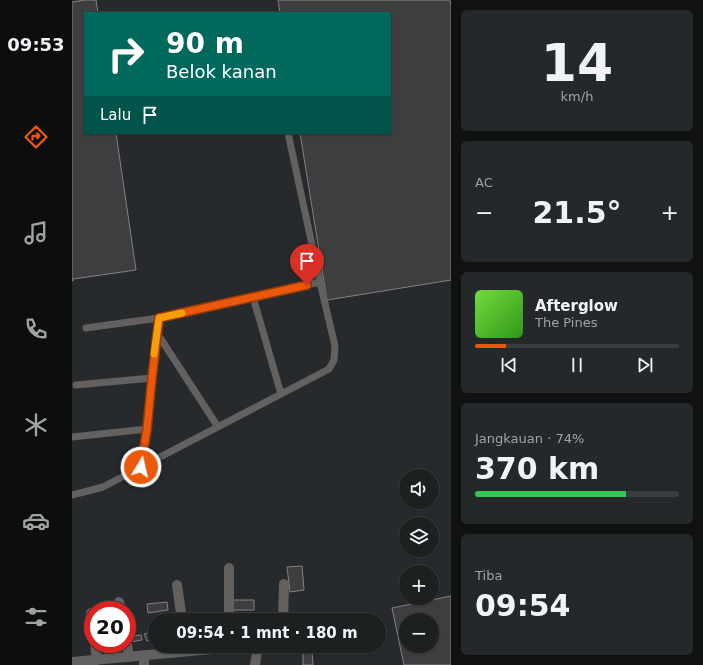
<!DOCTYPE html>
<html lang="id">
<meta charset="utf-8">
<style>
body{margin:0;font-family:"DejaVu Sans",sans-serif;background:#25282a;color:#f1f3f6;height:100vh;display:flex;flex-direction:column;font-size:15px;white-space:nowrap}
*{box-sizing:border-box;margin:0}
p{font-size:13px;color:#a0a3a5}
.icon{flex:none;width:22px;height:22px;fill:none;stroke:currentColor;stroke-width:2;stroke-linecap:round;stroke-linejoin:round}
.map{position:relative;flex:1;overflow:hidden}
.details{display:flex;flex-direction:column;gap:10px;padding:10px;background:#101212;width:252px}
.details>*{flex:none}
.top-card{position:absolute;left:12px;top:12px;width:307px;height:122px;border-radius:0px;box-shadow:0 1px 3px #0004,0 0 0 1px #3b3e3f;background:#00695c;color:#fff;overflow:hidden}
.fabs{position:absolute;left:327px;top:469px;display:grid;gap:8px}
.fabs a{display:grid;place-items:center;width:40px;height:40px;border-radius:50%;background:#1d2021;box-shadow:0 1px 3px #0004,0 0 0 1px #3b3e3f;font-size:20px}
.speed{position:absolute;left:12px;top:601px;display:flex;gap:8px;font-size:20px;font-weight:700;text-align:center}
.speed>*{display:grid;place-content:center;width:52px;height:52px;border-radius:50%;background:#1d2021;box-shadow:0 1px 3px #0004,0 0 0 1px #3b3e3f;line-height:1}
.speed .limit{border:6px solid #d22;background:#fff;color:#111}
.pin{position:absolute;display:grid;place-items:center;width:34px;height:34px;color:#fff;margin:-41px -17px;border-radius:50% 50% 50% 0;rotate:-45deg;box-shadow:0 0 4px #0007}
.pin .icon{rotate:45deg}
.me{position:absolute;width:44px;margin:-22px;rotate:9deg;stroke-linejoin:round;filter:drop-shadow(0 0 3px #0008)}
.turn{display:flex;align-items:center;gap:14px;height:84px;padding:0 16px;font-size:18px}
.turn .icon{width:52px;height:52px;stroke-width:2.5}
.turn b{display:block;font-size:28px;line-height:34px}
.then{display:flex;align-items:center;height:38px;padding:0 16px;background:#0003;gap:8px;font-size:15px}
.big{font-size:30px;font-weight:800;line-height:1.1}
.details .tile{flex:1;display:flex;flex-direction:column;justify-content:center;gap:6px;min-width:0;padding:0 14px;border-radius:6px;background:#25282a}
.details .dial{align-items:center;gap:0}
.dial b{font-size:52px;line-height:1}
.song{display:flex;align-items:center;gap:12px}
.cover{width:48px;height:48px;border-radius:6px;background:linear-gradient(135deg,hsl(100 70% 55%),hsl(110 70% 35%))}
.played{height:4px;border-radius:2px;background:linear-gradient(90deg,#ea580c 15%,#3b3e3f 15%)}
.keys{display:flex;justify-content:space-around;direction:ltr}
.heat{display:flex;justify-content:space-between;align-items:center;font-size:22px;direction:ltr}
.charge{height:6px;border-radius:3px;background:linear-gradient(90deg,#34c759 74%,#3b3e3f 0)}
.trip{position:absolute;left:76px;top:613px;width:238px;height:40px;border-radius:20px;background:#1d2021;box-shadow:0 1px 3px #0004,0 0 0 1px #3b3e3f;font-weight:800;line-height:40px;text-align:center}
main{display:flex;flex:1;min-height:0}
.tabs{display:flex;flex-direction:column;width:72px;justify-content:space-around;align-items:center;background:#0c0d0d;color:#a0a3a5}
.tabs .icon{width:28px;height:28px}
.tabs .on{color:#ea580c}
.tabs b{font-size:18px;color:#f1f3f6}
.map>svg:first-child{display:block}
.building{fill:#3e3d40;stroke:#828184;fill-rule:evenodd}
.lines{fill:none;stroke-linecap:round;stroke-linejoin:round}
.lane{stroke:#626160;stroke-width:7}
.street{stroke:#626160;stroke-width:10}
.route-casing{stroke:#983908;stroke-width:10}
.route{stroke:#ea580c;stroke-width:7}
.slow{stroke:#f59e0b;stroke-width:7}
</style>
<main>
<nav class="tabs">
<b>09:53</b>
<svg class="icon on" aria-label="directions" viewBox="0 0 24 24"><path d="M12 3l9 9-9 9-9-9zM9 14v-3h6M13 9l2 2-2 2"/></svg>
<svg class="icon" aria-label="music" viewBox="0 0 24 24"><path d="M9 18V5l10-2v13"/><circle cx="6" cy="18" r="3"/><circle cx="16" cy="16" r="3"/></svg>
<svg class="icon" aria-label="phone" viewBox="0 0 24 24"><path d="M5 4h4l2 5-3 2q2 4 5 5l2-3 5 2v4C11 20 4 13 5 4z"/></svg>
<svg class="icon" aria-label="climate" viewBox="0 0 24 24"><path d="M12 3v18M4 7l16 10M4 17L20 7"/></svg>
<svg class="icon" aria-label="car" viewBox="0 0 24 24"><path d="M5 17H2v-5l4-1 3-4h7l3 4 3 1v5h-3M9 17h6M6 11h13"/><circle cx="7" cy="17" r="2"/><circle cx="17" cy="17" r="2"/></svg>
<svg class="icon" aria-label="filters" viewBox="0 0 24 24"><path d="M4 7h16M4 17h16"/><circle cx="9" cy="7" r="2"/><circle cx="15" cy="17" r="2"/></svg>
</nav>
<div class="map">
<svg width="379" height="665" viewBox="0 0 379 665">
<rect width="100%" height="100%" fill="#272a2c"/>
<path class="building" d="M 13,0 L 24,0 L 26,13 L 13,13 L 13,133 L 44,133 L 64,270 L 1,279 L 1,281 L 0,281 L 0,2 Z
M 206,0 L 378,0 L 379,6 L 379,280 L 255,300 L 228,133 L 318,133 L 318,13 L 208,13 Z
M 230,566 L 232,590 L 218,592 L 215,567 Z
M 379,596 L 379,665 L 332,665 L 320,608 ZM 334,620 L 360,620 L 360,646 L 334,646 Z
M 161,600 L 182,600 L 182,610 L 161,610 Z
M 95,602 L 96,610 L 76,613 L 75,604 Z
M 164,614 L 185,615 L 185,620 L 164,620 Z
M 131,616 L 132,620 L 117,620 L 117,618 Z
M 81,631 L 83,638 L 75,641 L 72,634 Z
M 69,635 L 70,640 L 58,642 L 57,636 Z
M 23,644 L 47,644 L 48,649 L 25,652 Z
M 231,652 L 240,652 L 241,665 L 231,665 Z"/>
<g class="lines">
<path class="lane" d="M 216,133 L 248,282
M 181,297 L 209,394
M 14,328 L 87,318
M 85,333 L 146,427
M 4,385 L 80,378
M 0,437 L 75,429
M 0,495 L 31,487 L 69,467 L 257,369 L 262,360 L 263,346 L 248,282 L 87,318 L 75,429 L 69,467"/>
<path class="street" d="M 105,585 L 110,620
M 47,602 L 49,610
M 19,613 L 21,630
M 157,620 L 157,568
M 211,620 L 212,584
M 23,644 L 25,660
M 55,644 L 57,657
M 72,655 L 72,665
M 0,662 L 173,646
M 183,665 L 186,646"/>
</g>
<g class="lines">
<g class="route-casing">
<path id="route" d="M 69,467 L 75,429 L 80,378 L 87,318 L 235,285"/>
</g>
<use href="#route" class="route"/>
<path class="slow" d="M 82,354 L 87,318 L 110,313"/>
</g>
</svg>
<div class="fabs">
<a><svg class="icon" aria-label="sound" viewBox="0 0 24 24"><path d="M4 9h4l5-4v14l-5-4H4zM17 9q2 3 0 6"/></svg></a>
<a><svg class="icon" aria-label="layers" viewBox="0 0 24 24"><path d="M12 4l9 5-9 5-9-5zM3 14l9 5 9-5"/></svg></a>
<a>+</a>
<a>−</a>
</div>
<div class="speed"><div class="limit">20</div></div>
<div class="pin" style="left:235px;top:285px;background:#d93025"><svg class="icon" aria-label="arrive" viewBox="0 0 24 24"><path d="M6 21V4h12l-3 4 3 4H6"/></svg></div>
<svg class="me" style="left:69px;top:467px" viewBox="-20 -20 40 40"><circle r="17" fill="#ea580c" stroke="#fff" stroke-width="3"/><path d="M0-11L8 9 0 5-8 9z" fill="#fff"/></svg>
<div class="trip">09:54 · 1 mnt · 180 m</div>
<div class="top-card">
<div class="turn"><svg class="icon" aria-label="right" viewBox="0 0 24 24"><path d="M7 20v-9h11M14 6l5 5-5 5"/></svg><div><b>90 m</b>Belok kanan</div></div>
<div class="then">Lalu<svg class="icon" aria-label="arrive" viewBox="0 0 24 24"><path d="M6 21V4h12l-3 4 3 4H6"/></svg></div>
</div>
</div>
<section class="details">
<div class="tile dial"><b>14</b><p>km/h</p></div>
<div class="tile"><p>AC</p>
<div class="heat"><a>−</a><b class="big">21.5°</b><a>+</a></div>
</div>
<div class="tile">
<div class="song"><i class="cover"></i><div><b>Afterglow</b><p>The Pines</p></div></div>
<div class="played"></div>
<div class="keys"><svg class="icon" aria-label="previous" viewBox="0 0 24 24"><path d="M18 5L8 12l10 7zM5 5v14"/></svg><svg class="icon" aria-label="pause" viewBox="0 0 24 24"><path d="M8 5v14M16 5v14"/></svg><svg class="icon" aria-label="next" viewBox="0 0 24 24"><path d="M6 5l10 7-10 7zM19 5v14"/></svg></div>
</div>
<div class="tile"><p>Jangkauan · 74%</p><b class="big">370 km</b><div class="charge"></div></div>
<div class="tile"><p>Tiba</p><b class="big">09:54</b></div>
</section>
</main>
